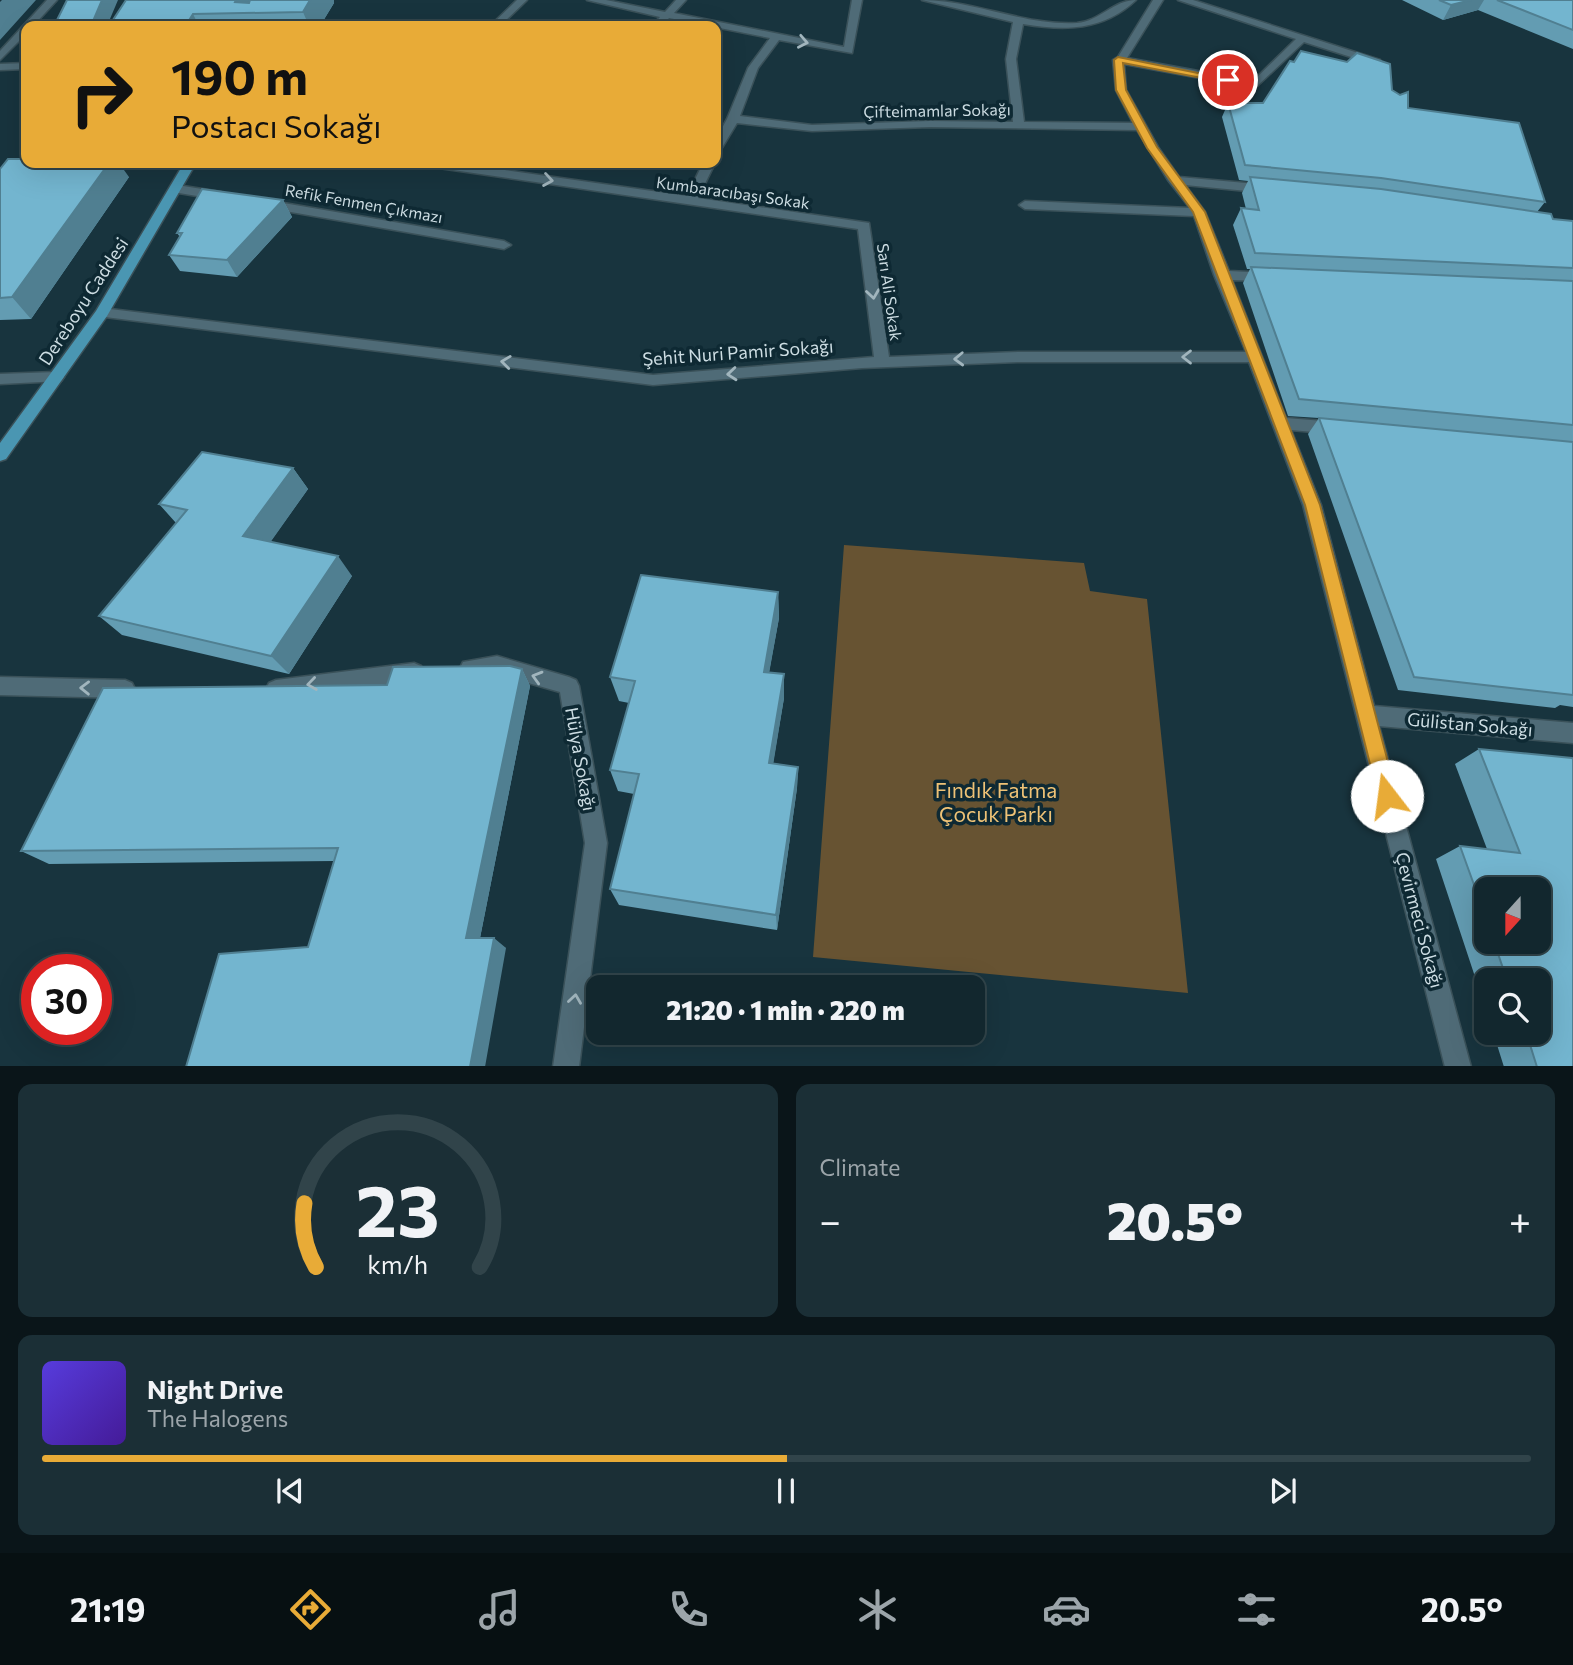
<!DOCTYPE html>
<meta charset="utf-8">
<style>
body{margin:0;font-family:Commissioner,sans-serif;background:#1b2f36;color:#f1f3f6;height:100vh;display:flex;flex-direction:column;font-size:26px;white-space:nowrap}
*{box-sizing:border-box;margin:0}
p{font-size:23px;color:#9ca5aa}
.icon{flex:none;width:38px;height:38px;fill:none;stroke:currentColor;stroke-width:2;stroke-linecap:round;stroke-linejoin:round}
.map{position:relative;height:1066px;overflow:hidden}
.drawer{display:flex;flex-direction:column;gap:18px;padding:18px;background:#0a1519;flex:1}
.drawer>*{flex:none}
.guide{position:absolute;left:21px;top:21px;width:700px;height:147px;border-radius:14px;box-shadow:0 7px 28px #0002,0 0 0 2px #31444a;background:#e8ab37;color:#111;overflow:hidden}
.needle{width:46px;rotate:201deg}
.controls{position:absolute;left:1474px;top:877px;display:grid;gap:14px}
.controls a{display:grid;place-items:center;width:77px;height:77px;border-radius:14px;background:#12272e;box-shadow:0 7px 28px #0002,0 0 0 2px #31444a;font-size:35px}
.speed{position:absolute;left:21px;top:954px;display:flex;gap:14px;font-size:35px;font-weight:700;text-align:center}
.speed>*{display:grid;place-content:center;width:91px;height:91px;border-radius:50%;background:#12272e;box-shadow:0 7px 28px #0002,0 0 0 2px #31444a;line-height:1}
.speed .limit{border:10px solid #d22;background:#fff;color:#111}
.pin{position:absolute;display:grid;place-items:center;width:60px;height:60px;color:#fff;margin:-30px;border:4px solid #fff;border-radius:50%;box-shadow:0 2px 7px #0007}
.me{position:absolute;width:77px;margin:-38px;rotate:345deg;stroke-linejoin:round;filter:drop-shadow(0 0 5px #0008)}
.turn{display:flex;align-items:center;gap:24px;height:147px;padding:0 35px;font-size:32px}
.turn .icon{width:91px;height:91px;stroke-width:2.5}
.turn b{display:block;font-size:49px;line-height:60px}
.big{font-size:52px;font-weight:800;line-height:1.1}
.drawer .widget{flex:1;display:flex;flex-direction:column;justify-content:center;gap:10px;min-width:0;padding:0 24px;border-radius:14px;background:#1b2f36}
.drawer .dial{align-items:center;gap:0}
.dial svg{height:182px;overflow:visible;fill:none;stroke:#31444a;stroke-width:7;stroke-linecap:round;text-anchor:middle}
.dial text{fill:#f1f3f6;stroke:none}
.song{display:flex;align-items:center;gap:21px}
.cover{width:84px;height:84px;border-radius:10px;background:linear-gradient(135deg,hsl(250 70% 55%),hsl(260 70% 35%))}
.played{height:7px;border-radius:4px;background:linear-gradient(90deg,#e8ab37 50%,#31444a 50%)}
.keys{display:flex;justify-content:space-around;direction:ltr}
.heat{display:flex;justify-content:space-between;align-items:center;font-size:38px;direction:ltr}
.drawer .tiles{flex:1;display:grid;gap:18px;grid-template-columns:1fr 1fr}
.widget:last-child{grid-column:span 2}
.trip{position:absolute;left:586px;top:975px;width:399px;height:70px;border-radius:14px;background:#12272e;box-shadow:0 7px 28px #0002,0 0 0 2px #31444a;font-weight:800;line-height:70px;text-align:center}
.dock{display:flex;height:112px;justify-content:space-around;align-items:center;background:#071012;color:#9ca5aa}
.dock .icon{width:49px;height:49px}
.dock .selected{color:#e8ab37}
.dock b{font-size:32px;color:#f1f3f6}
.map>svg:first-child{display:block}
.green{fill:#675332}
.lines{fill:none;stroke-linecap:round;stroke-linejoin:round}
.minor-casing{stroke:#3a5159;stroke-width:3}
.major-casing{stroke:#3a5159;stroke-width:3}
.minor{fill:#4f6b77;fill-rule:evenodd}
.major{fill:#4a96b2;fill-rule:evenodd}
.wall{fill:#639cb2;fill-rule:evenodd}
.shaded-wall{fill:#507f91}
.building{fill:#73b5cf;stroke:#507f91;stroke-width:2}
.oneway{stroke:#a1b5bd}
.route{fill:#e8ab37;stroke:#976f24;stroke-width:2}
.labels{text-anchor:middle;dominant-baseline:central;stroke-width:7;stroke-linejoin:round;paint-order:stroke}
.far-street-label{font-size:16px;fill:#cddde3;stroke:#0e2933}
.street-label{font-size:18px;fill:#cddde3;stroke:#0e2933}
.near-park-label{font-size:21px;fill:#eec276;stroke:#0e2933}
</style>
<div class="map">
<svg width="1573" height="1067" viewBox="0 0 1573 1067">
<rect width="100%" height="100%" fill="#18343e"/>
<path class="green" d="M 844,545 L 1084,563 L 1090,591 L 1147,599 L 1188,993 L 813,957 Z"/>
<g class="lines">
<g class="minor-casing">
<path id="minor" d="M 47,0 L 57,0 L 33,26 L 26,26 L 26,34 L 0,60 L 0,51 Z
M 517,0 L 527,0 L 500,26 L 490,26 Z
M 587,0 L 606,0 L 665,12 L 676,0 L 686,0 L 674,13 L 844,47 L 852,0 L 862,0 L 852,53 L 779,40 L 758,68 L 740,116 L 812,125 L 930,121 L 1013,122 L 1006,59 L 1013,22 L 922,0 C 974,0 1024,26 1077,23 C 1100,21 1114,0 1136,0 C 1103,31 1065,31 1023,24 L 1016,59 L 1024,122 L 1133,123 L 1116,90 L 1113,60 L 1118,57 L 1153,0 L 1163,0 L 1127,58 L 1253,81 L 1296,39 L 1178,0 L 1193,0 L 1380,60 L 1381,62 L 1376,65 L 1304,42 L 1255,88 L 1124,64 L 1126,90 L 1158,147 L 1179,177 L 1268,185 L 1274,189 L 1268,193 L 1185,185 L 1205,212 L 1229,271 L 1270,273 L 1277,277 L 1270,281 L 1232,280 L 1286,418 L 1336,422 L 1344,428 L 1336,434 L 1291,430 L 1321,505 L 1374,706 L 1573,723 L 1573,743 L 1379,726 L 1471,1067 L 1445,1067 L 1303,505 L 1249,362 L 1018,362 L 862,368 L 653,385 L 97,316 L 95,313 L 102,308 L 653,375 L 874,357 L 858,229 L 432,167 L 426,163 L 455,163 L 687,196 L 703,163 L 715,163 L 698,198 L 869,223 L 889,357 L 1018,352 L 1246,352 L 1214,275 L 1194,216 L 1025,209 L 1019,205 L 1025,201 L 1190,208 L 1168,180 L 1137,130 L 930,127 L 812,131 L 737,123 L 720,151 L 716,153 L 716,139 L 727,119 L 748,68 L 770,38 L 669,18 L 662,26 L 652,26 L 660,17 Z
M 26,63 L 26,69 L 0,70 L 0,64 Z
M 177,185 L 221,192 L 227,196 L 221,200 L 173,192 L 171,189 Z
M 266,200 L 504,241 L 511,245 L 504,249 L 262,207 L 260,204 Z
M 56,372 L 64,377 L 61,381 L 0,384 L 0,374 Z
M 497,656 L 569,677 L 576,680 L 579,686 L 607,843 L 579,1067 L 553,1067 L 585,843 L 560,692 L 497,674 L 470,677 L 463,674 L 460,668 L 463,662 Z
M 414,663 L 421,666 L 424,672 L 421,678 L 414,681 L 276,698 L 269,695 L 266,689 L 269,683 L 276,680 Z
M 0,677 L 125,680 L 132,683 L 135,689 L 132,695 L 125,698 L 0,695 Z"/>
</g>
<g class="major-casing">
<path id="major" d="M 184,163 L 196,163 L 107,316 L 6,459 L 0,461 L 0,443 L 96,311 Z"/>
</g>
<use href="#minor" class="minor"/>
<use href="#major" class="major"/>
</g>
<path class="wall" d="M 126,0 L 334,3 L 320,26 L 109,26 Z
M 1402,0 L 1573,0 L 1573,49 L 1478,10 L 1443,20 Z
M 1294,62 L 1392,90 L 1408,108 L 1545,202 L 1537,212 L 1553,219 L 1573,221 L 1573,707 L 1560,705 L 1555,708 L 1398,690 L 1308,434 L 1319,418 L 1288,416 L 1243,283 L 1250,269 L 1247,269 L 1233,225 L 1241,208 L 1246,209 L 1242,193 L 1248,181 L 1239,180 L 1222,117 L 1228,103 L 1263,103 Z
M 0,169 L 129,177 L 31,319 L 0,320 Z
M 283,200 L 292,217 L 237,277 L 180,271 L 169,255 L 180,237 L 177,233 Z
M 293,468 L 308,489 L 270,542 L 352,576 L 289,674 L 122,635 L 99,616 L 176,523 L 159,504 Z
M 778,592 L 779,618 L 769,672 L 784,674 L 784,698 L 773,763 L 798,767 L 797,788 L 777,930 L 619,905 L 610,889 L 634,794 L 618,791 L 610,770 L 629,703 L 619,701 L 610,677 Z
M 522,669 L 530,686 L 480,938 L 506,948 L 308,947 L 334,861 L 49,864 L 21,851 L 387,685 Z
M 1479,749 L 1572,758 L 1573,1067 L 1504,1067 L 1493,1032 L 1538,1032 L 1538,980 L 1486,980 L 1486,1010 L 1436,859 L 1460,846 L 1487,849 L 1455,764 ZM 1486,889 L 1538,942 L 1486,942 Z"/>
<path class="shaded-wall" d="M 2,0 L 36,0 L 0,40 L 0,2 Z
M 102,0 L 118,0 L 107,26 L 91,26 Z
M 236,0 L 256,0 L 252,13 L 235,2 Z
M 310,0 L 334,0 L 334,3 L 320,26 L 309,26 L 303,12 Z
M 1471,0 L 1484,0 L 1478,10 L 1443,20 L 1451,5 Z
M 193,14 L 199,26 L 190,26 L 188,22 Z
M 109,163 L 119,163 L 129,177 L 31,319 L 12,297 Z
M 283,200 L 292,217 L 237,277 L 227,260 Z
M 293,468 L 308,489 L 260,557 L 243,536 Z
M 338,556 L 352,576 L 289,674 L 271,656 Z
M 778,592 L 779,618 L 765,696 L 764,672 Z
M 522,669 L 530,686 L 478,948 L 466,938 Z
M 784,674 L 784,698 L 770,784 L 769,763 Z
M 798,767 L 797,788 L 777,930 L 776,915 Z
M 494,938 L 506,948 L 485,1067 L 470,1067 Z"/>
<path class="building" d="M 67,0 L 102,0 L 91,26 L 54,26 Z
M 126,0 L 236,0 L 235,2 L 249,3 L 250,0 L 310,0 L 303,12 L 193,14 L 188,22 L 130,26 L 109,26 Z
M 1439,0 L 1471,0 L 1451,5 Z
M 1497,0 L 1573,0 L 1573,30 Z
M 1301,51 L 1347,62 L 1357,53 L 1390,64 L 1392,90 L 1400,95 L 1408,92 L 1408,108 L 1519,123 L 1545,202 L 1381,178 L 1245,165 L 1228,103 L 1263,103 L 1290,61 L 1294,62 Z
M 26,81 L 26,89 L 22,90 Z
M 8,159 L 26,159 L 26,163 L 109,163 L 12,297 L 0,298 L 0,169 Z
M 1250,177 L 1381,189 L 1551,214 L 1553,219 L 1573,221 L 1573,268 L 1255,253 L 1241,208 L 1259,210 Z
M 202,189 L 283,200 L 227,260 L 169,255 L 182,233 L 177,233 Z
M 1251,267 L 1573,281 L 1573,425 L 1299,399 Z
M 1319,418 L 1573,442 L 1573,695 L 1414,677 Z
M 202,452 L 293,468 L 243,536 L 338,556 L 271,656 L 99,616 L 187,510 L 159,504 Z
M 641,575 L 778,592 L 764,672 L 784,674 L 769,763 L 798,767 L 776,915 L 610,889 L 639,774 L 610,770 L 635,681 L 610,677 Z
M 510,666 L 522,669 L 466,938 L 494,938 L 470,1067 L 186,1067 L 219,954 L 308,947 L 338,848 L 21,851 L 103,688 L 387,685 L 393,667 Z
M 1479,749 L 1572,758 L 1573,759 L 1573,1067 L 1537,1067 L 1526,1032 L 1538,1032 L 1538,980 L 1507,980 L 1494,942 L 1538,942 L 1538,889 L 1486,889 L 1486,918 L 1460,846 L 1520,853 Z"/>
<defs><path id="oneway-chevron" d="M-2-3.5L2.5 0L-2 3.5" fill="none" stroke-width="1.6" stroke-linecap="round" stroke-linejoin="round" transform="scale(1.75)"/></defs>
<g class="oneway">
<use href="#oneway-chevron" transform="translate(803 42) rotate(11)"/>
<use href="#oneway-chevron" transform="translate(548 180) rotate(9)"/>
<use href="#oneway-chevron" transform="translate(873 294) rotate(82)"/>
<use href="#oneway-chevron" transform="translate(1187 357) rotate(-180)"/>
<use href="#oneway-chevron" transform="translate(959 359) rotate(178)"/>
<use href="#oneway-chevron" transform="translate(506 362) rotate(-173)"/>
<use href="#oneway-chevron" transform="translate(732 374) rotate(175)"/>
<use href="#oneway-chevron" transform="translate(537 677) rotate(-164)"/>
<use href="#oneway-chevron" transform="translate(312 684) rotate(172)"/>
<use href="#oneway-chevron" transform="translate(85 688) rotate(-179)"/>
<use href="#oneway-chevron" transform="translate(575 999) rotate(-82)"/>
</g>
<path class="route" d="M 1118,57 L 1233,80 L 1228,83 L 1123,63 L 1126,90 L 1157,147 L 1205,212 L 1320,505 L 1397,796 L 1394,803 L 1387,806 L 1381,803 L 1378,796 L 1305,505 L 1193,212 L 1147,148 L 1116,90 L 1114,60 Z"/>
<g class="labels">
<g class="far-street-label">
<text transform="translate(937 110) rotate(-1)">Çifteimamlar Sokağı</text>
<text transform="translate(733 192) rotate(8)">Kumbaracıbaşı Sokak</text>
<text transform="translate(364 203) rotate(10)">Refik Fenmen Çıkmazı</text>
<text transform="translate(890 292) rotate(82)">Sarı Ali Sokak</text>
</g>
<g class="street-label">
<text transform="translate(83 301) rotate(-57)">Dereboyu Caddesi</text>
<text transform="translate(738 352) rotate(-4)">Şehit Nuri Pamir Sokağı</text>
<text transform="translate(1470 724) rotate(5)">Gülistan Sokağı</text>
<text transform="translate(581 759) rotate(80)">Hülya Sokağı</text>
<text transform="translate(1420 920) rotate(75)">Çevirmeci Sokağı</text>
</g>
<g class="near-park-label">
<text x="996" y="789">Fındık Fatma<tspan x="996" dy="24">Çocuk Parkı</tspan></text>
</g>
</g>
</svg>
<div class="controls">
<a><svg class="needle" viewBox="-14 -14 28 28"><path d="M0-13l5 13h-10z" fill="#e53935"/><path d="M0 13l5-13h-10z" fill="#9ca5aa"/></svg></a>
<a><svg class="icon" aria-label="search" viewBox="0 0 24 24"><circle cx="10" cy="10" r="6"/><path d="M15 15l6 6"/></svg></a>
</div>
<div class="speed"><div class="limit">30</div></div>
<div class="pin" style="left:1228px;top:80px;background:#d93025"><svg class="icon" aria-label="arrive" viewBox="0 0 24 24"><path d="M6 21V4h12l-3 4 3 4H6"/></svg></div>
<svg class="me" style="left:1387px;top:796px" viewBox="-20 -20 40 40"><circle r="19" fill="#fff"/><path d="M0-13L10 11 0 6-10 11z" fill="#e8ab37"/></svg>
<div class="trip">21:20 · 1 min · 220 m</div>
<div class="guide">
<div class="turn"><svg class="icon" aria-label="right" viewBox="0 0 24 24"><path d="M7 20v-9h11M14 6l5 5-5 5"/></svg><div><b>190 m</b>Postacı Sokağı</div></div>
</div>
</div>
<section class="drawer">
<div class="tiles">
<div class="widget dial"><svg viewBox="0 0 100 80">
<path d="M14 69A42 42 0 1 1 86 69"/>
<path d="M14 69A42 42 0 0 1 9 41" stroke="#e8ab37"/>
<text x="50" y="56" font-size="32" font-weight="700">23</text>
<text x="50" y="72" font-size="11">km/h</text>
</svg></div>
<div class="widget"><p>Climate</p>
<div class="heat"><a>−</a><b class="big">20.5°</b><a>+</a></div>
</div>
<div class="widget">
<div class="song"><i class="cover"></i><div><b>Night Drive</b><p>The Halogens</p></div></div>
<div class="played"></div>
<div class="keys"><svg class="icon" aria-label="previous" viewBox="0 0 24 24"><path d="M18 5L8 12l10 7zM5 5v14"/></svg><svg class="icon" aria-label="pause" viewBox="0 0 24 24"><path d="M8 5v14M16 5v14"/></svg><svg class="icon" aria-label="next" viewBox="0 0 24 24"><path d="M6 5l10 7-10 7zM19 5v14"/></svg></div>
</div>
</div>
</section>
<nav class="dock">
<b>21:19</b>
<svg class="icon selected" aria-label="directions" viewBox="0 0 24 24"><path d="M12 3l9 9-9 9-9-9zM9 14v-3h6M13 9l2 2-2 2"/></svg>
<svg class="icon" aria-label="music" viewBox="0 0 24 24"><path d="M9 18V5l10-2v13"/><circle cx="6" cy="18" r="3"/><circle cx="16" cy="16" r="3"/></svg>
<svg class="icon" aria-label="phone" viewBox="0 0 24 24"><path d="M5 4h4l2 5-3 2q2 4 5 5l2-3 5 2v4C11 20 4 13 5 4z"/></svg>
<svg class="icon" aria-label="climate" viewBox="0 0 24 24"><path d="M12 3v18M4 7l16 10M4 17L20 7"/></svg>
<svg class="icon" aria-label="car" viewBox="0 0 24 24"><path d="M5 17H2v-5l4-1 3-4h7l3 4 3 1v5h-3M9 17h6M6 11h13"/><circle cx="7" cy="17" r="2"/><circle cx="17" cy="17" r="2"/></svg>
<svg class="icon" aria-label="filters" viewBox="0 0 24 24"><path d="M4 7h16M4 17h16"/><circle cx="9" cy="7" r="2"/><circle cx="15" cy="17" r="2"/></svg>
<b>20.5°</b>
</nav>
